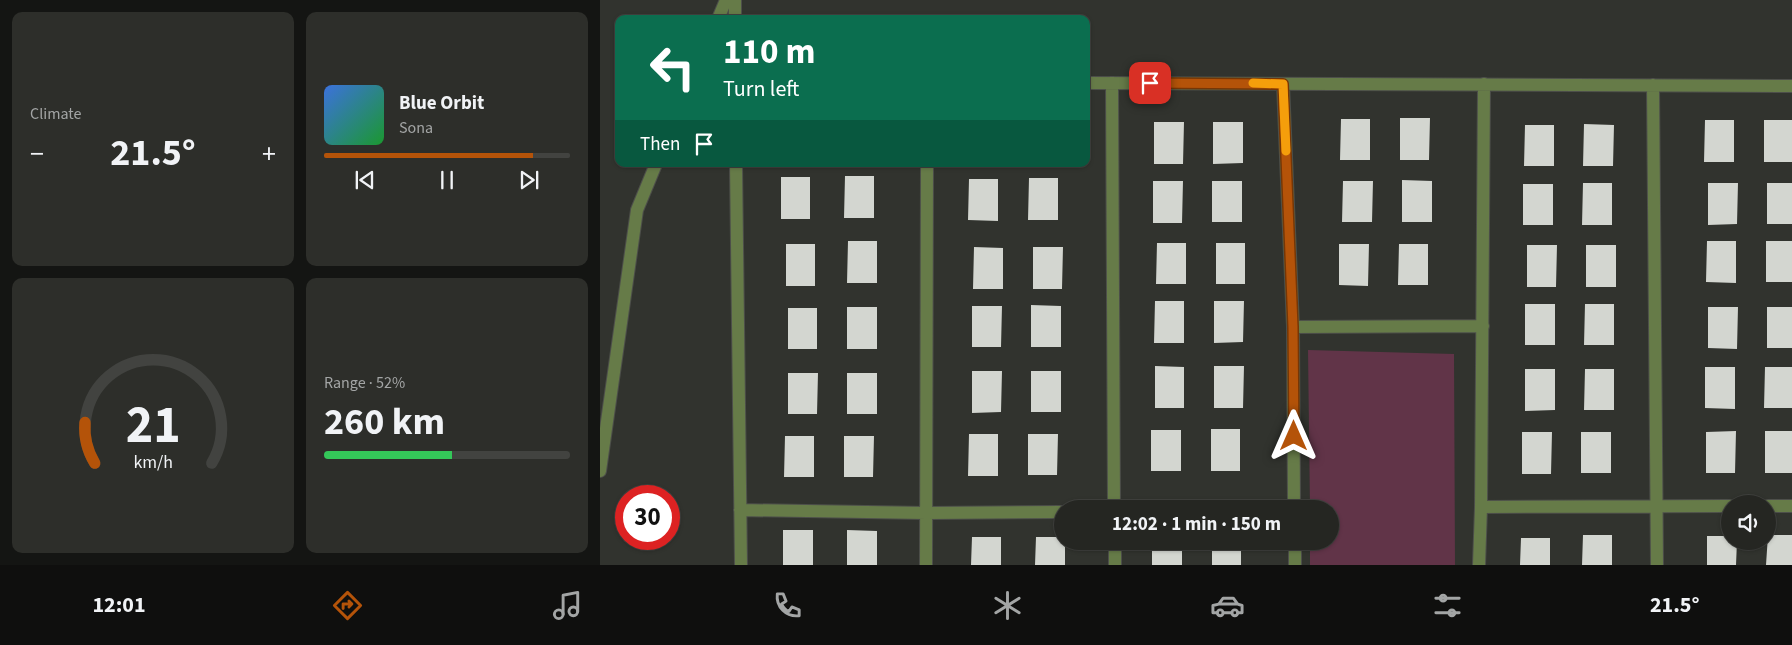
<!DOCTYPE html>
<meta charset="utf-8">
<style>
body{margin:0;font-family:"Source Sans 3",sans-serif;background:#2d2e2a;color:#f1f3f6;height:100vh;display:flex;flex-direction:column;font-size:19px;white-space:nowrap}
*{box-sizing:border-box;margin:0}
p{font-size:16px;color:#a3a5a5}
.icon{flex:none;width:28px;height:28px;fill:none;stroke:currentColor;stroke-width:2;stroke-linecap:round;stroke-linejoin:round}
.map{position:relative;flex:1;overflow:hidden}
.details{display:flex;flex-direction:column;gap:12px;padding:12px;background:#141513;width:600px}
.details>*{flex:none}
.guide{position:absolute;left:15px;top:15px;width:475px;height:152px;border-radius:10px;box-shadow:0 1px 4px #0004,0 0 0 1px #424340;background:#0b6e4f;color:#fff;overflow:hidden}
.buttons{position:absolute;left:1121px;top:495px;display:grid;gap:10px}
.buttons a{display:grid;place-items:center;width:55px;height:55px;border-radius:50%;background:#252622;box-shadow:0 1px 4px #0004,0 0 0 1px #424340;font-size:25px}
.speed{position:absolute;left:15px;top:485px;display:flex;gap:10px;font-size:25px;font-weight:700;text-align:center}
.speed>*{display:grid;place-content:center;width:65px;height:65px;border-radius:50%;background:#252622;box-shadow:0 1px 4px #0004,0 0 0 1px #424340;line-height:1}
.speed .limit{border:8px solid #d22;background:#fff;color:#111}
.pin{position:absolute;display:grid;place-items:center;width:42px;height:42px;color:#fff;margin:-21px;border-radius:10px;box-shadow:0 2px 8px #0006}
.me{position:absolute;width:55px;margin:-28px;rotate:0deg;stroke-linejoin:round;filter:drop-shadow(0 0 4px #0008)}
.turn{display:flex;align-items:center;gap:18px;height:105px;padding:0 25px;font-size:22px}
.turn .icon{width:65px;height:65px;stroke-width:2.5}
.turn b{display:block;font-size:35px;line-height:42px}
.then{display:flex;align-items:center;height:48px;padding:0 25px;background:#0003;gap:10px;font-size:19px}
.big{font-size:38px;font-weight:700;line-height:1.1}
.details .tile{flex:1;display:flex;flex-direction:column;justify-content:center;gap:8px;min-width:0;padding:0 18px;border-radius:10px;background:#2d2e2a}
.details .dial{align-items:center;gap:0}
.dial svg{height:130px;overflow:visible;fill:none;stroke:#424340;stroke-width:7;stroke-linecap:round;text-anchor:middle}
.dial text{fill:#f1f3f6;stroke:none}
.song{display:flex;align-items:center;gap:15px}
.cover{width:60px;height:60px;border-radius:8px;background:linear-gradient(135deg,hsl(220 70% 55%),hsl(130 70% 35%))}
.played{height:5px;border-radius:2px;background:linear-gradient(90deg,#b45309 85%,#424340 85%)}
.keys{display:flex;justify-content:space-around;direction:ltr}
.heat{display:flex;justify-content:space-between;align-items:center;font-size:28px;direction:ltr}
.charge{height:8px;border-radius:4px;background:linear-gradient(90deg,#34c759 52%,#424340 0)}
.details .tiles{flex:1;display:grid;gap:12px;grid-template-columns:repeat(2,1fr)}
.trip{position:absolute;left:454px;top:500px;width:285px;height:50px;border-radius:25px;background:#252622;box-shadow:0 1px 4px #0004,0 0 0 1px #424340;font-weight:700;line-height:50px;text-align:center}
.tab-bar{display:flex;height:80px;justify-content:space-around;align-items:center;background:#0f0f0e;color:#a3a5a5}
.tab-bar .icon{width:35px;height:35px}
.tab-bar .current{color:#b45309}
.tab-bar b{font-size:22px;color:#f1f3f6}
main{display:flex;flex:1;min-height:0}
.map>svg:first-child{display:block}
.green{fill:#613448}
.building{fill:#d3d6d0}
.lines{fill:none;stroke-linecap:round;stroke-linejoin:round}
.minor-casing{stroke:#4d4f4a;stroke-width:14}
.minor{stroke:#667b48;stroke-width:12}
.route-casing{stroke:#753606;stroke-width:12}
.route{stroke:#b45309;stroke-width:9}
.slow{stroke:#f59e0b;stroke-width:9}
</style>
<main>
<section class="details">
<div class="tiles">
<div class="tile"><p>Climate</p>
<div class="heat"><a>−</a><b class="big">21.5°</b><a>+</a></div>
</div>
<div class="tile">
<div class="song"><i class="cover"></i><div><b>Blue Orbit</b><p>Sona</p></div></div>
<div class="played"></div>
<div class="keys"><svg class="icon" aria-label="previous" viewBox="0 0 24 24"><path d="M18 5L8 12l10 7zM5 5v14"/></svg><svg class="icon" aria-label="pause" viewBox="0 0 24 24"><path d="M8 5v14M16 5v14"/></svg><svg class="icon" aria-label="next" viewBox="0 0 24 24"><path d="M6 5l10 7-10 7zM19 5v14"/></svg></div>
</div>
<div class="tile dial"><svg viewBox="0 0 100 80">
<path d="M14 69A42 42 0 1 1 86 69"/>
<path d="M14 69A42 42 0 0 1 8 44" stroke="#b45309"/>
<text x="50" y="56" font-size="32" font-weight="700">21</text>
<text x="50" y="72" font-size="11">km/h</text>
</svg></div>
<div class="tile"><p>Range · 52%</p><b class="big">260 km</b><div class="charge"></div></div>
</div>
</section>
<div class="map">
<svg width="1192" height="565" viewBox="0 0 1192 565">
<rect width="100%" height="100%" fill="#31332e"/>
<path class="green" d="M 708,350 L 854,354 L 855,565 L 710,565 L 710,541 L 730,541 L 730,509 L 710,509 Z"/>
<path class="building" d="M 800,118 L 830,118 L 829,160 L 800,160 Z
M 741,119 L 770,119 L 770,160 L 740,160 Z
M 1105,120 L 1134,120 L 1134,162 L 1104,162 Z
M 1164,120 L 1192,120 L 1192,162 L 1164,162 Z
M 554,122 L 584,122 L 583,164 L 554,164 Z
M 613,122 L 643,122 L 643,163 L 613,164 Z
M 984,124 L 1014,125 L 1013,166 L 983,166 Z
M 925,125 L 954,125 L 954,166 L 924,166 Z
M 245,176 L 274,176 L 274,218 L 244,218 Z
M 181,177 L 210,177 L 210,219 L 181,219 Z
M 429,178 L 458,178 L 458,220 L 428,220 Z
M 369,179 L 398,179 L 398,221 L 368,220 Z
M 802,180 L 832,181 L 832,222 L 802,222 Z
M 553,181 L 583,181 L 582,223 L 553,223 Z
M 612,181 L 642,181 L 642,222 L 612,222 Z
M 743,181 L 773,181 L 772,222 L 742,222 Z
M 983,183 L 1012,183 L 1012,225 L 982,225 Z
M 1108,183 L 1138,183 L 1137,224 L 1108,225 Z
M 1167,183 L 1192,183 L 1192,224 L 1167,224 Z
M 923,184 L 953,184 L 953,225 L 923,225 Z
M 248,241 L 277,241 L 277,283 L 247,283 Z
M 1107,241 L 1136,241 L 1136,283 L 1106,282 Z
M 1166,241 L 1192,241 L 1192,282 L 1166,282 Z
M 557,243 L 586,243 L 586,284 L 556,284 Z
M 616,243 L 645,243 L 645,284 L 616,284 Z
M 186,244 L 215,244 L 215,286 L 186,286 Z
M 739,244 L 769,244 L 768,286 L 739,285 Z
M 799,244 L 828,244 L 828,285 L 798,285 Z
M 927,245 L 957,245 L 956,287 L 927,287 Z
M 986,245 L 1016,245 L 1016,287 L 986,287 Z
M 374,247 L 403,248 L 403,289 L 373,289 Z
M 433,247 L 463,247 L 462,289 L 433,289 Z
M 555,301 L 584,301 L 584,343 L 554,343 Z
M 614,301 L 644,301 L 643,342 L 614,343 Z
M 925,304 L 955,304 L 955,345 L 925,345 Z
M 985,304 L 1014,304 L 1014,345 L 984,345 Z
M 431,305 L 461,306 L 461,347 L 431,347 Z
M 372,306 L 402,306 L 401,347 L 372,347 Z
M 247,307 L 277,307 L 277,349 L 247,349 Z
M 1108,307 L 1138,307 L 1137,349 L 1108,348 Z
M 1167,307 L 1192,307 L 1192,348 L 1167,348 Z
M 188,308 L 217,308 L 217,349 L 188,349 Z
M 555,366 L 584,367 L 584,408 L 555,408 Z
M 614,366 L 644,366 L 643,408 L 614,408 Z
M 1105,367 L 1135,367 L 1135,409 L 1105,408 Z
M 1165,367 L 1192,367 L 1192,408 L 1164,408 Z
M 925,369 L 955,369 L 955,410 L 925,411 Z
M 985,369 L 1014,369 L 1014,410 L 984,410 Z
M 372,371 L 402,371 L 401,412 L 372,413 Z
M 431,371 L 461,371 L 461,412 L 431,412 Z
M 188,373 L 218,373 L 217,414 L 188,414 Z
M 247,373 L 277,373 L 277,414 L 247,414 Z
M 611,429 L 640,429 L 640,471 L 611,471 Z
M 551,430 L 581,430 L 581,471 L 551,471 Z
M 1136,431 L 1135,473 L 1106,473 L 1106,432 Z
M 1165,431 L 1192,431 L 1192,473 L 1165,473 Z
M 922,432 L 952,432 L 951,474 L 922,474 Z
M 981,432 L 1011,432 L 1011,473 L 981,473 Z
M 369,434 L 398,434 L 398,476 L 368,476 Z
M 428,434 L 458,434 L 457,475 L 428,475 Z
M 185,436 L 214,436 L 214,477 L 184,477 Z
M 244,436 L 274,436 L 273,477 L 244,477 Z
M 183,530 L 213,530 L 213,565 L 183,565 Z
M 247,530 L 277,531 L 277,565 L 247,565 Z
M 983,535 L 1012,535 L 1012,565 L 982,565 Z
M 1168,535 L 1192,535 L 1192,565 L 1166,565 Z
M 1107,536 L 1130,536 L 1130,541 L 1137,541 L 1136,565 L 1107,565 Z
M 372,537 L 401,537 L 401,565 L 371,565 Z
M 436,537 L 462,537 L 462,541 L 465,541 L 465,565 L 435,565 Z
M 921,538 L 950,538 L 950,565 L 920,565 Z
M 552,541 L 582,541 L 582,565 L 552,565 Z
M 612,541 L 641,541 L 641,565 L 612,565 Z"/>
<g class="lines">
<g class="minor-casing">
<path id="minor" d="M 118,19 L 126,0
M 135,19 L 135,0
M 486,83 L 1192,86
M 512,83 L 514,509
M 683,84 L 693,327 L 694,509
M 1053,85 L 1057,565
M 136,164 L 141,565
M 693,327 L 883,326
M 0,471 L 37,210 L 56,164
M 1168,506 L 1192,506
M 881,507 L 1130,506
M 140,510 L 326,513 L 462,512
M 515,541 L 515,565
M 695,541 L 695,565
M 326,565 L 327,164
M 879,565 L 881,507 L 884,84"/>
</g>
<use href="#minor" class="minor"/>
</g>
<g class="lines">
<g class="route-casing">
<path id="route" d="M 550,83 L 683,84 L 693,327 L 694,436"/>
</g>
<use href="#route" class="route"/>
<path class="slow" d="M 653,83 L 683,84 L 686,151"/>
</g>
</svg>
<div class="buttons">
<a><svg class="icon" aria-label="sound" viewBox="0 0 24 24"><path d="M4 9h4l5-4v14l-5-4H4zM17 9q2 3 0 6"/></svg></a>
</div>
<div class="speed"><div class="limit">30</div></div>
<div class="pin" style="left:550px;top:83px;background:#d93025"><svg class="icon" aria-label="arrive" viewBox="0 0 24 24"><path d="M6 21V4h12l-3 4 3 4H6"/></svg></div>
<svg class="me" style="left:694px;top:436px" viewBox="-20 -20 40 40"><path d="M0-17L14 15 0 8-14 15z" fill="#b45309" stroke="#fff" stroke-width="4"/></svg>
<div class="trip">12:02 · 1 min · 150 m</div>
<div class="guide">
<div class="turn"><svg class="icon" aria-label="left" viewBox="0 0 24 24"><path d="M17 20v-9H6M10 6l-5 5 5 5"/></svg><div><b>110 m</b>Turn left</div></div>
<div class="then">Then<svg class="icon" aria-label="arrive" viewBox="0 0 24 24"><path d="M6 21V4h12l-3 4 3 4H6"/></svg></div>
</div>
</div>
</main>
<nav class="tab-bar">
<b>12:01</b>
<svg class="icon current" aria-label="directions" viewBox="0 0 24 24"><path d="M12 3l9 9-9 9-9-9zM9 14v-3h6M13 9l2 2-2 2"/></svg>
<svg class="icon" aria-label="music" viewBox="0 0 24 24"><path d="M9 18V5l10-2v13"/><circle cx="6" cy="18" r="3"/><circle cx="16" cy="16" r="3"/></svg>
<svg class="icon" aria-label="phone" viewBox="0 0 24 24"><path d="M5 4h4l2 5-3 2q2 4 5 5l2-3 5 2v4C11 20 4 13 5 4z"/></svg>
<svg class="icon" aria-label="climate" viewBox="0 0 24 24"><path d="M12 3v18M4 7l16 10M4 17L20 7"/></svg>
<svg class="icon" aria-label="car" viewBox="0 0 24 24"><path d="M5 17H2v-5l4-1 3-4h7l3 4 3 1v5h-3M9 17h6M6 11h13"/><circle cx="7" cy="17" r="2"/><circle cx="17" cy="17" r="2"/></svg>
<svg class="icon" aria-label="filters" viewBox="0 0 24 24"><path d="M4 7h16M4 17h16"/><circle cx="9" cy="7" r="2"/><circle cx="15" cy="17" r="2"/></svg>
<b>21.5°</b>
</nav>
